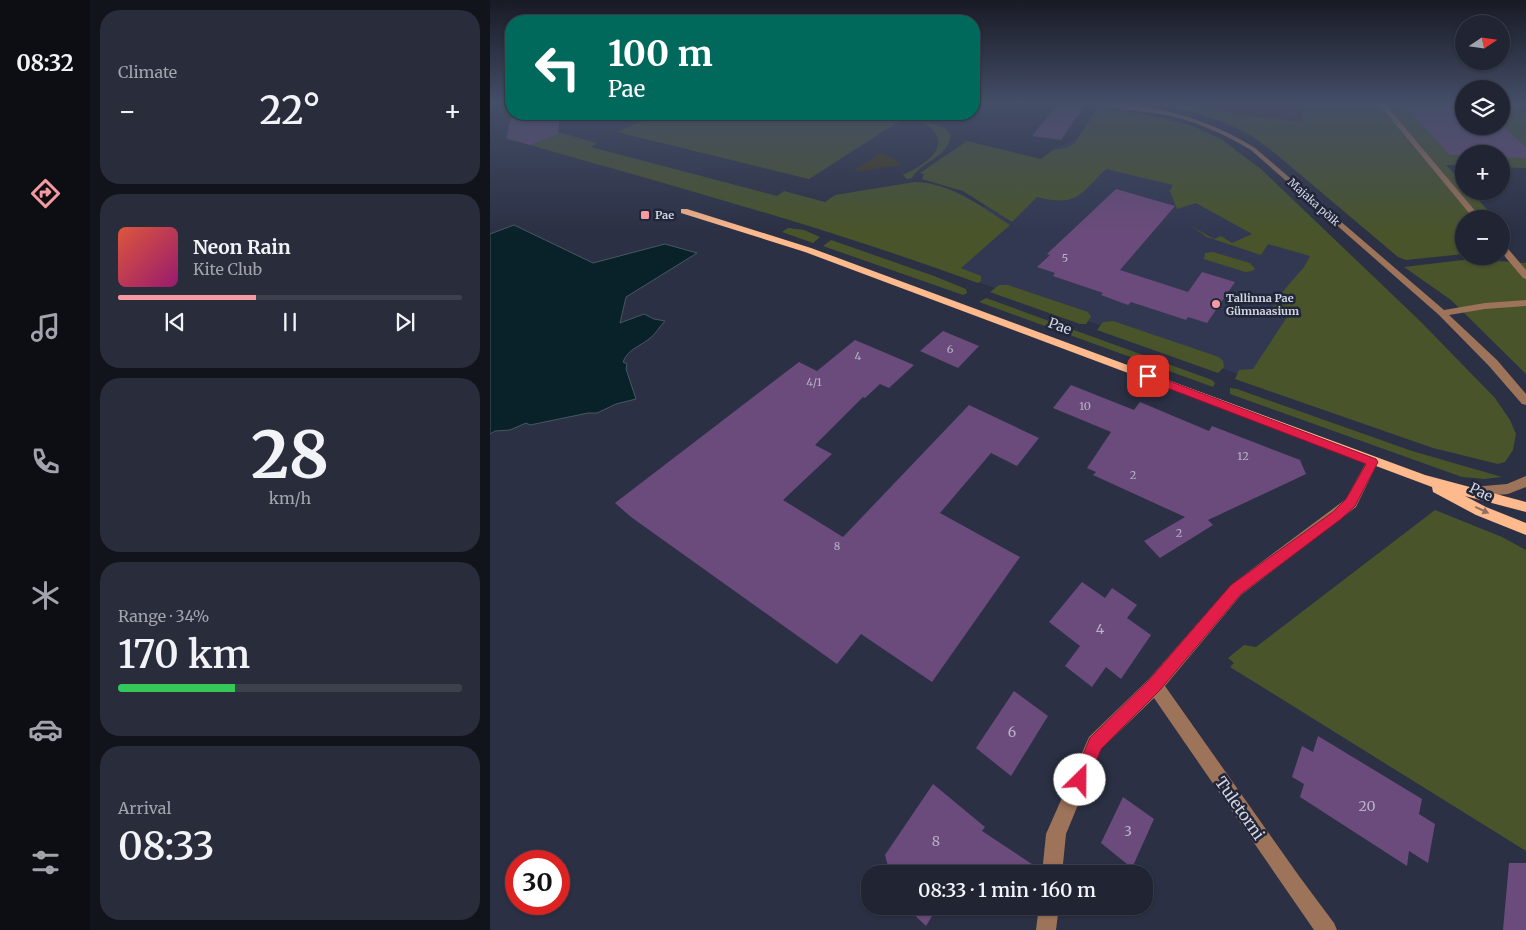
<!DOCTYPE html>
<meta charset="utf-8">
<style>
body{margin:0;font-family:Merriweather,serif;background:#282c3b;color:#f1f3f6;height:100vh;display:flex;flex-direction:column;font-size:19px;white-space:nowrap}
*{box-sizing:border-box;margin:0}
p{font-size:16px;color:#a2a4ac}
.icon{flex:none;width:28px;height:28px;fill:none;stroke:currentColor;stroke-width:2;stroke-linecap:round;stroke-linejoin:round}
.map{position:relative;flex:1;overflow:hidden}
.sheet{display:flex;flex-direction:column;gap:10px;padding:10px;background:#12141c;width:400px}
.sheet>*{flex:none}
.guide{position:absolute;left:15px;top:15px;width:475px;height:105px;border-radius:20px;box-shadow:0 1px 4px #0004,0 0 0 1px #3d414e;background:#00695c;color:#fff;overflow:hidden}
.needle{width:32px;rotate:77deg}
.tools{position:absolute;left:965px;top:15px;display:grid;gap:10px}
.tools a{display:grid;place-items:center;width:55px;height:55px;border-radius:50%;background:#202433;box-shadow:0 1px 4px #0004,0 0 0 1px #3d414e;font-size:25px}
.speed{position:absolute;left:15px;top:850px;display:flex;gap:10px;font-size:25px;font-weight:700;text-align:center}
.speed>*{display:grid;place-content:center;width:65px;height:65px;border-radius:50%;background:#202433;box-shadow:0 1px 4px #0004,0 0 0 1px #3d414e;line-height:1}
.speed .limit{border:8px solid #d22;background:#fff;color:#111}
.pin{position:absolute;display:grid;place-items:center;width:42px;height:42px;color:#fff;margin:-21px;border-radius:10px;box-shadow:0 2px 8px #0006}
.me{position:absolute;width:55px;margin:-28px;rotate:23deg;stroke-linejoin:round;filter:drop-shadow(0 0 4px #0008)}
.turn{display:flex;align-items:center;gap:18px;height:105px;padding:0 20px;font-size:22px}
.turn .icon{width:65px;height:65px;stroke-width:2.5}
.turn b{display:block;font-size:35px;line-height:42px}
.big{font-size:38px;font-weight:600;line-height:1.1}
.sheet .card{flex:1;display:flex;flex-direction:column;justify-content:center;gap:8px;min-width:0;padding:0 18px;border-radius:20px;background:#282c3b}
.sheet .dial{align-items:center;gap:0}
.dial b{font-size:65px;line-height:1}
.song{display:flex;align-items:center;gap:15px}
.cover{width:60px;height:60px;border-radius:8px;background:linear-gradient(135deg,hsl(10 70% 55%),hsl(320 70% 35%))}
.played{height:5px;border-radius:2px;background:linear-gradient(90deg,#f49aa0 40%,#3d414e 40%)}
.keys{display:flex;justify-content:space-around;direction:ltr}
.heat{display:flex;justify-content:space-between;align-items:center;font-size:28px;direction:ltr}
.charge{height:8px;border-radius:4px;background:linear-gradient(90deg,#34c759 34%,#3d414e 0)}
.trip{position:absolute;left:371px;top:865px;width:292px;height:50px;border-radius:20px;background:#202433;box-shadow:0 1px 4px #0004,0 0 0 1px #3d414e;font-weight:600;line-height:50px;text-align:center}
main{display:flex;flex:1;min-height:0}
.tab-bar{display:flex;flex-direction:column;width:90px;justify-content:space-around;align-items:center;background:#0d0e14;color:#a2a4ac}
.tab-bar .icon{width:35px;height:35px}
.tab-bar .current{color:#f49aa0}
.tab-bar b{font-size:22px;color:#f1f3f6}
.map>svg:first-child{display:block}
.commercial{fill:#45333c}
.built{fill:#323852}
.green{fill:#49542a}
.sand{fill:#413918}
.water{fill:#09222a;stroke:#455861}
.building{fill:#6b4b7b}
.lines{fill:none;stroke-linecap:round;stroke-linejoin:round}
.minor{fill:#9d7359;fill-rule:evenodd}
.major{fill:#feb98d;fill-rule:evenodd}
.oneway{fill:#907063}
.route{fill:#e11d48;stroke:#92132f}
.poi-dot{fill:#f49aa0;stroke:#222639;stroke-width:2}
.labels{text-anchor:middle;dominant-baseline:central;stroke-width:5;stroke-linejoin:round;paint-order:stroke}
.far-street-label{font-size:11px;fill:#d2d5e2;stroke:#222639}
.far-poi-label{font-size:11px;font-weight:bold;fill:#d2d5e2;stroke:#222639;text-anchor:start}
.number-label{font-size:11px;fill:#b8b2c8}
.street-label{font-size:14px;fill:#d2d5e2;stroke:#222639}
.near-number-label{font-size:14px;fill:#b8b2c8}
.near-street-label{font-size:16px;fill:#d2d5e2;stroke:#222639}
</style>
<main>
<nav class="tab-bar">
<b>08:32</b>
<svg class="icon current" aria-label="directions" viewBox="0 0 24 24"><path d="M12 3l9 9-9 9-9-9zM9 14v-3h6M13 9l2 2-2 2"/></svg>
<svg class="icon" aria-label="music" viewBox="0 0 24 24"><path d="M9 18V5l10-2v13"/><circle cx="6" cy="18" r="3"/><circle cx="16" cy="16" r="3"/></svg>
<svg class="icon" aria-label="phone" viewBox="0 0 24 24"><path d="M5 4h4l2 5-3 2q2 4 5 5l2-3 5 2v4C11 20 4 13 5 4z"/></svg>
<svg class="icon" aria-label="climate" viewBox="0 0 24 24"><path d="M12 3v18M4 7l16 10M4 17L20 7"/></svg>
<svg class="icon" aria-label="car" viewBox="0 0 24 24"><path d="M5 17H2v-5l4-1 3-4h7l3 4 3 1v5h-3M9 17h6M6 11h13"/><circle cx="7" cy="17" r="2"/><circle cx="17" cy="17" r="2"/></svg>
<svg class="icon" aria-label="filters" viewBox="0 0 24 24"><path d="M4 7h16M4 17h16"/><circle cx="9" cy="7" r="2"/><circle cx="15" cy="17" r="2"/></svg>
</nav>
<section class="sheet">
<div class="card"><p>Climate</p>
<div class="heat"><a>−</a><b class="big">22°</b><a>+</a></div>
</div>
<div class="card">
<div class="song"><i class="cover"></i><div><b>Neon Rain</b><p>Kite Club</p></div></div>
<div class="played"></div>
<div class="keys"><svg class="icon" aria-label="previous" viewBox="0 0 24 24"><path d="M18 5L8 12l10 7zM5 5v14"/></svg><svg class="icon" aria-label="pause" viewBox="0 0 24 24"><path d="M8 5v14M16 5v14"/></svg><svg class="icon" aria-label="next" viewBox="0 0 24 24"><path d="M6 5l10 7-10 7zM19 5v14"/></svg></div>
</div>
<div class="card dial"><b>28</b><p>km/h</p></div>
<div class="card"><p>Range · 34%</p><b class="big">170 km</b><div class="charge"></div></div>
<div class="card"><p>Arrival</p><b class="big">08:33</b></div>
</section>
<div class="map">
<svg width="1036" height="930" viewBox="0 0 1036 930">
<rect width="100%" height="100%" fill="#2b3044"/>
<path class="commercial" d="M 668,103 L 813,103 L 813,122 L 748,113 Z"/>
<path class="built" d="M 584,140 L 778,187 L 955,447 L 428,261 L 565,148 Z"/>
<path class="green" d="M 654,103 L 668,103 L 812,122 L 814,103 L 974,103 L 974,126 L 1011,126 L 1011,103 L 1036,103 L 1036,168 L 1011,167 L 1011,154 L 974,154 L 974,165 L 956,165 L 974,184 L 974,191 L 980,191 L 1006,219 L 974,219 L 974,254 L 916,260 L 908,257 L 786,154 L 762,136 L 733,122 L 705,113 Z
M 608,107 L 674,118 L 702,126 L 731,139 L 772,170 L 931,322 L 1005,398 L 1020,420 L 1026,434 L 1023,450 L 1015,462 L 1008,464 L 943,448 L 745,379 L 749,370 L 763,369 L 797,317 L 781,310 L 794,290 L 814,267 L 820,256 L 778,244 L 771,255 L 717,237 L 701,226 L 724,239 L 731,236 L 742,243 L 762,234 L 706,203 L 687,209 L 680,191 L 683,185 L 616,169 C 589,195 588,207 547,197 L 522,222 L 473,191 L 432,179 L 434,174 L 430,173 L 477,141 L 551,159 L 563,150 L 576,148 L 584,144 Z
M 168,114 L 381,114 L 411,120 L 319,179 L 127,132 Z
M 427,119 L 455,128 L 461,135 C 458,158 431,161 422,178 L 417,179 L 413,175 C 442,162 468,140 427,119 Z
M 68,132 L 107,143 L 101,147 L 287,196 L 294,191 L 335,202 L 345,195 L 425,182 C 461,183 491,206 520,225 L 471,268 L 491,276 L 491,281 L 488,283 C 341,229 191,188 40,145 L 45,142 L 39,141 L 33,143 L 17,139 Z
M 298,228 L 314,230 L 330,237 L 323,243 L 292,232 Z
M 341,240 L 444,276 L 476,289 L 477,293 L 473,295 L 333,246 Z
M 723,252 L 760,263 L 765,269 L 762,271 L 755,272 L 714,259 L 715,253 Z
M 981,259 L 1036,263 L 1036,374 L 961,300 L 914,267 Z
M 509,285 L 518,285 L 598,312 L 601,317 L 596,324 L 590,324 L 500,292 Z
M 496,298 L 722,380 L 725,383 L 723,387 L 489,302 Z
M 623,321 L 729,357 L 733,361 L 734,367 L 728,373 L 607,330 L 613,322 Z
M 740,388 L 747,389 L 922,451 L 1012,477 L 994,479 L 972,477 L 740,394 Z
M 945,510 L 1012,537 L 1036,550 L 1036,851 L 740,667 L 744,663 L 738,658 L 754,645 L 766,647 Z"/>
<path class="sand" d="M 390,153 L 405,159 L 411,165 L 362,172 Z"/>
<path class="water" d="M 24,225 L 103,263 L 175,244 L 207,253 L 136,297 L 130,323 L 154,314 L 164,319 L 175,321 C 169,327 166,334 159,339 C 149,347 138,349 133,362 L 137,364 L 136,369 L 146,399 L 126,404 L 107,413 L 98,413 L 40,425 L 36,423 L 20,430 L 5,431 L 0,434 L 0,234 Z"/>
<path class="building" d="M 568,103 L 596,103 L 571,140 L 542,136 Z
M 912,103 L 974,103 L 974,126 L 1011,125 L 1036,147 L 1036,158 L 1011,157 L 1011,154 L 960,155 Z
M 22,114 L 70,114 L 68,134 L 40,145 L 16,138 Z
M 626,189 L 685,206 L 630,270 L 698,292 L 712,272 L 745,282 L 717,323 L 698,317 L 696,320 L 641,302 L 638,305 L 611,295 L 613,293 L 563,276 L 565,273 L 547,267 L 560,255 L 557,254 Z
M 453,331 L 489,346 L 468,368 L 430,351 Z
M 365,340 L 424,365 L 399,388 L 390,384 L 375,398 L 373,397 L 325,445 L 342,454 L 293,500 L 353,537 L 479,405 L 549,438 L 527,466 L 501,453 L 450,513 L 530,557 L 442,682 L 371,634 L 347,664 L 141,517 L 125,503 L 309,362 L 327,371 Z
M 581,385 L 644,410 L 650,402 L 719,431 L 722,426 L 810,460 L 816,474 L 718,520 L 723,525 L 670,558 L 654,541 L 695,517 L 603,475 L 606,472 L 597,468 L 621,432 L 563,408 Z
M 592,582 L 615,598 L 622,588 L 647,605 L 637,618 L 661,635 L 631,679 L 616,667 L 602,687 L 575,666 L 590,646 L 559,622 Z
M 524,691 L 558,716 L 521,776 L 486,748 Z
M 828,736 L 932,799 L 929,814 L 945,824 L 938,863 L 919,851 L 917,866 L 810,797 L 814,784 L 802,777 L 812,746 L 823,752 Z
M 443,784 L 495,827 L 492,831 L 551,870 L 550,874 L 400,874 L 395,855 Z
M 633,797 L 664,819 L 642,868 L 611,843 Z
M 1019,863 L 1036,863 L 1036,930 L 1013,930 Z
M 415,906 L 448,906 L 436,926 Z"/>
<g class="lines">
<path class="minor" d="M 609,103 C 664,103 719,119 765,148 L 954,310 L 995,303 L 1036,300 L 1036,306 L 995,309 L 959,315 L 1007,360 L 1036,394 L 1036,405 L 1032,404 L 999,366 L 949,315 L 761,150 C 732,133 704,120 671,114 C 654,111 622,110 609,103 Z
M 888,103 L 894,103 L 992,219 L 984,219 Z
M 1011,243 L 1014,244 L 1036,270 L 1036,279 L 1033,278 L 1011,252 Z
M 882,457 L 886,459 L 888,462 L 866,507 L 751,595 L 675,686 L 809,876 L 844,923 L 847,930 L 824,930 L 664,698 L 611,749 L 576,834 L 572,874 L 552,874 L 556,834 L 599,737 L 659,679 L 741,585 L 856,499 L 878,459 Z
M 1036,476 L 1036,487 L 1018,494 L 982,497 L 977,496 L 976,492 L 977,488 L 982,487 L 1017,484 Z
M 549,906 L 569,906 L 566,930 L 546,930 Z"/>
<path class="major" d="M 191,209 L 197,209 L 321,248 L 935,475 L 1036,502 L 1036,512 L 975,496 L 996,507 L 1036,523 L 1036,535 L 986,515 L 943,492 L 942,487 L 315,252 L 191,213 Z"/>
</g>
<defs><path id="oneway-solid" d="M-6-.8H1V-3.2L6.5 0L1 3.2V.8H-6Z" transform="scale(1.25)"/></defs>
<use class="oneway" href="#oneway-solid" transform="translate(992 510) rotate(25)"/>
<linearGradient id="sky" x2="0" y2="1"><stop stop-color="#181a25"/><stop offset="0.44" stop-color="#444e67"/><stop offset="1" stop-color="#444e67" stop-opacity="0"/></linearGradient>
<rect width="1036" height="233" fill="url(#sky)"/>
<path class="route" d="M 658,373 L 886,459 L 888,462 L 865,506 L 851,519 L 751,594 L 670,690 L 611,749 L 596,785 L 590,788 L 584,785 L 582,780 L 600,738 L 659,680 L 741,585 L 843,512 L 856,499 L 876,464 L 654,379 L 653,376 Z"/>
<g class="poi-dot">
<rect x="150" y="210" width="10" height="10" rx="2.5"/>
<circle cx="726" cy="304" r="5"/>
</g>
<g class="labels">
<g class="far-street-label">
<text transform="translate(824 202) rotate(42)">Majaka põik</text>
</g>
<g class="far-poi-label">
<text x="165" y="215">Pae</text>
<text x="736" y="298">Tallinna Pae<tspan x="736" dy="13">Gümnaasium</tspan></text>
</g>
<g class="number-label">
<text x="575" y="258">5</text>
<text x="460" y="349">6</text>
<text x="368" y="356">4</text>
<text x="324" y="382">4/1</text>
<text x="595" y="406">10</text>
<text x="753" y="456">12</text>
<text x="643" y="475">2</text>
<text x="689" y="533">2</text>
<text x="347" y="546">8</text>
</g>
<g class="street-label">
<text transform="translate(570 326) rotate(20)">Pae</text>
<text transform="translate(991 492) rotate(26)">Pae</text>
</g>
<g class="near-number-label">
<text x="610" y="629">4</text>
<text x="522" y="732">6</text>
<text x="877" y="806">20</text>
<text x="638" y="831">3</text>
<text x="446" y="841">8</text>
</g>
<g class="near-street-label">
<text transform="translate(750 808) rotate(55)">Tuletorni</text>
</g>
</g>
</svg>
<div class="tools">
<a><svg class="needle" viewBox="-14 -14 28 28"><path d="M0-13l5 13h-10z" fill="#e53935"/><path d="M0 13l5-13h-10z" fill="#a2a4ac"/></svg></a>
<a><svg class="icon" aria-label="layers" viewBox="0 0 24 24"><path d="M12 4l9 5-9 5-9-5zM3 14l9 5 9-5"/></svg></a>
<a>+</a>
<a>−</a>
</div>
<div class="speed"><div class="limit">30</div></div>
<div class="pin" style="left:658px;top:376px;background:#d93025"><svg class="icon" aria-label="arrive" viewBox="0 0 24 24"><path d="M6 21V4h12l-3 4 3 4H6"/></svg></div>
<svg class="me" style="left:590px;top:780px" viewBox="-20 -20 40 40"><circle r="19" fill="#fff"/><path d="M0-13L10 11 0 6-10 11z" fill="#e11d48"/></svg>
<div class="trip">08:33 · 1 min · 160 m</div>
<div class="guide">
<div class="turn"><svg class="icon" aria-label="left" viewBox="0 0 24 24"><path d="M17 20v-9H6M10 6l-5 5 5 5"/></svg><div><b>100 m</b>Pae</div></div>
</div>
</div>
</main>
